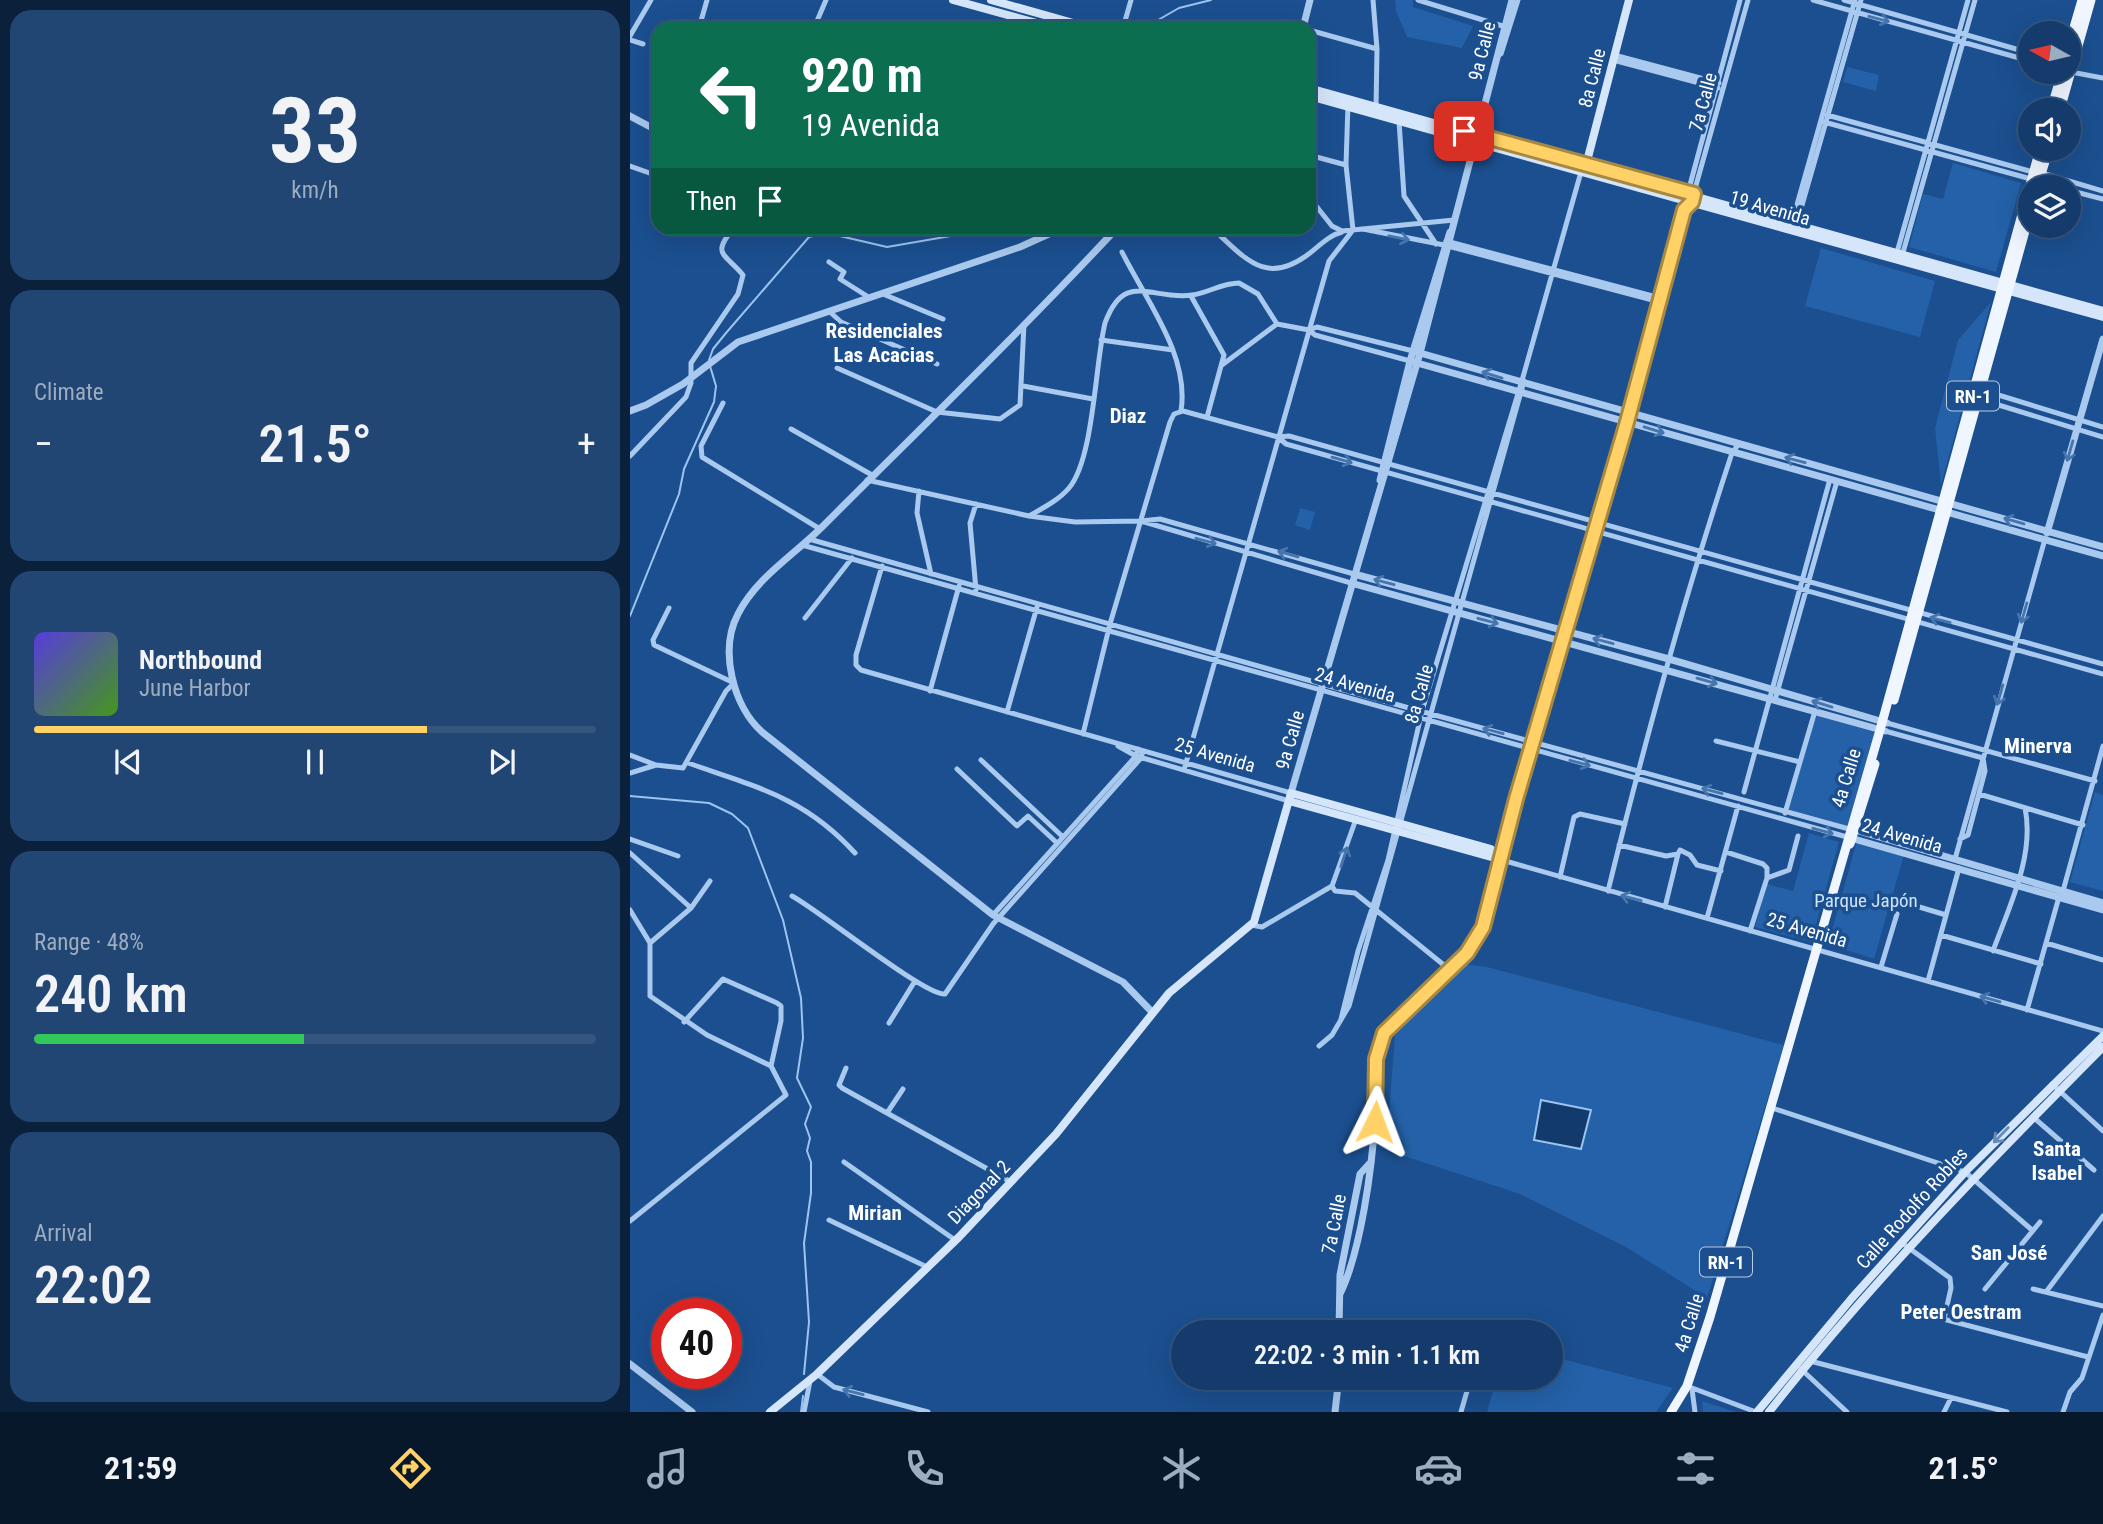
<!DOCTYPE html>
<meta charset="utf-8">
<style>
body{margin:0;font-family:"Roboto Condensed",sans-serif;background:#214673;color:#f1f3f6;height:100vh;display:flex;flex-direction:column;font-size:26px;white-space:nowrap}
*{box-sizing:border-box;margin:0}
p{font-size:23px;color:#9dadc1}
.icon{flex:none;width:38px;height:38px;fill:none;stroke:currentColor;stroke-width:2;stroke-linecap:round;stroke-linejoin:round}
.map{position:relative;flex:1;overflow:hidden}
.side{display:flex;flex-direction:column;gap:10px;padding:10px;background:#0b203b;width:630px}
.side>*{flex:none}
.guide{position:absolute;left:21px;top:21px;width:665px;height:214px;border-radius:21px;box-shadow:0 7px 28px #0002,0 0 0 2px #33557e;background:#0b6e4f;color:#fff;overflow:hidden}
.needle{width:46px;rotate:278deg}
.buttons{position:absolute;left:1388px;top:21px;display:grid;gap:14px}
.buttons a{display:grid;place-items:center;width:63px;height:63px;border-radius:50%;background:#143b6b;box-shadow:0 7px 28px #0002,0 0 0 2px #33557e;font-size:35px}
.speed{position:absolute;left:21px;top:1298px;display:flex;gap:14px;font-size:35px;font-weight:700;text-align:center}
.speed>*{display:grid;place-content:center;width:91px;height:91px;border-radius:50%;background:#143b6b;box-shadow:0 7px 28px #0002,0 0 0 2px #33557e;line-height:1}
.speed .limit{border:10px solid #d22;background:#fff;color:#111}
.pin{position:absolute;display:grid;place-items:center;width:60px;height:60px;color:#fff;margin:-30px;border-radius:14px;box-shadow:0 4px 10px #0006}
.me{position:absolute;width:77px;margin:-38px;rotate:3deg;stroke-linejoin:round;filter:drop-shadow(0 0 5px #0008)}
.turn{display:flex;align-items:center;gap:24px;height:147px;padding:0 35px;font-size:32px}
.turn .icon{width:91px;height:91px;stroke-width:2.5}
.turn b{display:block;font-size:49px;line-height:60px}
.then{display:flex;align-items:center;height:66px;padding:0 35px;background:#0003;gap:14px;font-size:26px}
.big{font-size:52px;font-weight:600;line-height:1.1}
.side .card{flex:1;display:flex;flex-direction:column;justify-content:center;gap:10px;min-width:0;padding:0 24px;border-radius:21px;background:#214673}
.side .dial{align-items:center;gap:0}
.dial b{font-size:91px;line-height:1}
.song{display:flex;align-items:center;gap:21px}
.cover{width:84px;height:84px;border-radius:10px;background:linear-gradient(135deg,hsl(250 70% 55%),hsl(100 70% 35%))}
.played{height:7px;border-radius:4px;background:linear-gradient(90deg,#ffd166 70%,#33557e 70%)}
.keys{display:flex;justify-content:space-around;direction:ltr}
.heat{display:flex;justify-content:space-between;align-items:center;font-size:38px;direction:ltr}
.charge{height:10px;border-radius:5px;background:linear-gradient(90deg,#34c759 48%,#33557e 0)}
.trip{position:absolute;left:541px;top:1320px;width:392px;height:70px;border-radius:35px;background:#143b6b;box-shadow:0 7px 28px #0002,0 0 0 2px #33557e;font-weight:600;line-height:70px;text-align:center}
.menu{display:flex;height:112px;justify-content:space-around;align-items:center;background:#08182b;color:#9dadc1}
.menu .icon{width:49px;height:49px}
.menu .current{color:#ffd166}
.menu b{font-size:32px;color:#f1f3f6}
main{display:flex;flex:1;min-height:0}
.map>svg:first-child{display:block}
.green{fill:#2461a8}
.water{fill:#123a6d;stroke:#9cc4f0;stroke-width:2}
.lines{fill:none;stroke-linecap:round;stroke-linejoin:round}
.stream{stroke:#9cc4f0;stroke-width:2}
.minor{stroke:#a9c9ee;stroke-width:5}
.tertiary{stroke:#a9c9ee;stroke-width:7}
.secondary{stroke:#d6e6fa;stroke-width:8}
.primary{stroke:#f0f6ff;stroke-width:9}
.oneway{stroke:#4674ac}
.oneway2{stroke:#668bba}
.route-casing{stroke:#a68842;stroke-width:18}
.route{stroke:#ffd166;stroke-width:12}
.labels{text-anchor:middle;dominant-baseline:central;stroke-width:7;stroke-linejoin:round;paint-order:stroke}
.shield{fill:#1b4f8f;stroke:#bbcadd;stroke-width:2}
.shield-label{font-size:18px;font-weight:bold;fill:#fff}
.street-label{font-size:19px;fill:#fff;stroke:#1b4f8f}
.park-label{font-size:19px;fill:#cfe3fa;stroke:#1b4f8f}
.neighbourhood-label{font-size:21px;font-weight:bold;fill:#fff;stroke:#1b4f8f}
</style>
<main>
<section class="side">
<div class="card dial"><b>33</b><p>km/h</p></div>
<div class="card"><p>Climate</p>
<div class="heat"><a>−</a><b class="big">21.5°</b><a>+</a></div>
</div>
<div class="card">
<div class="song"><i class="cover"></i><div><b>Northbound</b><p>June Harbor</p></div></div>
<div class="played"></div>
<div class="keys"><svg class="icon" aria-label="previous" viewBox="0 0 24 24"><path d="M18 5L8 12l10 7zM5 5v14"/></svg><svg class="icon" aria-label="pause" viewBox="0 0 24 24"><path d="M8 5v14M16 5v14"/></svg><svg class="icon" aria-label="next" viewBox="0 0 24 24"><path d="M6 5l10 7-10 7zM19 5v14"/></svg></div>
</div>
<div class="card"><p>Range · 48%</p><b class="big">240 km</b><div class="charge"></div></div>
<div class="card"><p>Arrival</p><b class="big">22:02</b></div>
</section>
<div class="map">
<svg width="1473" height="1412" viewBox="0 0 1473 1412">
<rect width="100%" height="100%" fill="#1b4f8f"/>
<path class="green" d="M 765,0 L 783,0 L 783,7 L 843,26 L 832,48 L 777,37 L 766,11 Z
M 1217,67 L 1249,75 L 1246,91 L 1213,82 Z
M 1323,163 L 1391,183 L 1366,272 L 1279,247 L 1293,194 L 1313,199 Z
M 1191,248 L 1305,281 L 1290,337 L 1175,306 Z
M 1361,302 L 1311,485 L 1305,428 L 1328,340 Z
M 670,508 L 685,512 L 680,530 L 665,525 Z
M 1186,711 L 1250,730 L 1219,828 L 1156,812 Z
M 1465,792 L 1473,795 L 1473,891 L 1440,882 Z
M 1179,833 L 1209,842 L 1181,942 L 1125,927 L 1136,884 L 1163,891 Z
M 1227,841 L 1274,855 L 1244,959 L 1198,944 Z
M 832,964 L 857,967 L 1154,1045 L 1077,1298 L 996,1247 L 890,1194 L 756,1150 L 765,1036 Z
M 921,1356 L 1043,1388 L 1026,1412 L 857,1412 L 867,1377 L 920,1377 Z
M 1072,1401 L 1106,1412 L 1073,1412 Z"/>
<path class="water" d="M 911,1100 L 961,1110 L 951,1149 L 904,1140 Z"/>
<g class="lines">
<path class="stream" d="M 514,28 L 549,8 L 581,0
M 79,360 L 83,349 L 96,333 L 179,237 L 197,233 L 257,247 L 367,228
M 0,616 L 49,494 L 54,469 L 84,402 L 86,386 L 80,366
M 0,796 L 79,803 L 102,814 L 118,828 L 153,920 L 171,998 L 173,1038 L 167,1078 L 181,1107 L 175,1124 L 180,1138 L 177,1151 L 181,1162 L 181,1193 L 174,1243 L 179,1322 L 174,1374
M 171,1412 L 173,1396"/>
<path class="minor" d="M 743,0 L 747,49 L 746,109
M 788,0 L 879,28
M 1183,0 L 1400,61
M 1214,0 L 1400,53
M 69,28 L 77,0
M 184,28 L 196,0
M 493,28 L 501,0
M 679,30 L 747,49
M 0,36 L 21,0
M 0,40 L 13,44
M 871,54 L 888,0
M 984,55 L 1089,83
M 983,60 L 1088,88
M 1441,72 L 1473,78
M 718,104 L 716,165 L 723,230
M 1197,115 L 1403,172
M 769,121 L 774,196 L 806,244
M 1194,122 L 1401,179
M 679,155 L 716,165
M 0,166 L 28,176
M 1412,173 L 1473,191
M 1409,181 L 1430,187
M 1438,190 L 1473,199
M 1057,196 L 1110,0
M 1063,196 L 1118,0
M 679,197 L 702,226 L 712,231 L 824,220
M 1161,226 L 1225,0
M 1166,226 L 1231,0
M 582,228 C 616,259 636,287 680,253 C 690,245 700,235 712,232
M 733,229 L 814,245 L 1030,302
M 816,241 L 1030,298
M 492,252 C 515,299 560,355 551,411
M 1266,256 L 1338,0
M 1272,256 L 1345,0
M 199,262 L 214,272 L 210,279 L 240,298
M 253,294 L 313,319
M 561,296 L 594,355 L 577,417
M 200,312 L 211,322 L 307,364
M 647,324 L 679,330 L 687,327 L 783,351
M 679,330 L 685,335 L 780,361
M 471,340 L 543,350
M 592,365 L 647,324
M 207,368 L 307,412 L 370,419 L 390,405 L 394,324
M 393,386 L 463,399
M 1352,390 L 1473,427
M 1349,399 L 1473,437
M 93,403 L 71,446 L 72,457 L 190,529
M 161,429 L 242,475
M 648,437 L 656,444 L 1473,674
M 0,456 L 56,397 L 61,383 L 61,363 L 108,294 L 113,275 C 96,254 80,255 104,228
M 237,480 L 399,516 L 445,522 L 511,521 L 721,583
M 289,491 L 287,513 L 301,574
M 399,516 C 413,508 429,500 439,488 C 464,458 465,364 475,323 C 495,269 522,301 562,295 C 578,293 592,283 609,283 L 628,294 L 647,324
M 511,521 L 530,519 L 724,574
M 179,539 L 692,684 L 1219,829
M 172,545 L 1217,837
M 252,566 L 226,655 L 226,665 L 231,670 L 661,793
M 346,590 L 340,523 L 346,504
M 175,618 L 222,558
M 300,691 L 329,586
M 1145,700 L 1207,481
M 377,712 L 407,607
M 1257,723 L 1465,781
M 1255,731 L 1353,758 L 1355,771 L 1338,835 L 1330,839
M 453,734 L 480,624 L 540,422 L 544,414 L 553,411 L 648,437 L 659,436 L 1473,664
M 1086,741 L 1170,762
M 488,746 L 506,756 L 659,801
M 0,755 L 26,765
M 351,760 L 433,837
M 58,763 C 126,787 174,797 225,853
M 327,769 L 387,826 L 398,816 L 427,843
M 554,770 L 699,261 L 723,230
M 0,773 L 26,765 L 53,768 L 96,691 L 104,683 L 24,645 L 23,640 L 39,608
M 1114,792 L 1200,479
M 1349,794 L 1453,825
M 1155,813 L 1185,711
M 0,839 L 48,856
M 989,845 L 1036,856 L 1048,854 L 1035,907
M 1096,852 L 1133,864 L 1137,868 L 1137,878 L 1159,870 L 1168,836
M 0,853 L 61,908
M 1048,854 L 1050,850 L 1060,855 L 1067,865 L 1091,871
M 1325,859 L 1415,539
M 872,860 L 1473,1031
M 930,877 L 944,817 L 950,814 L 995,824
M 702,886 L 705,891 L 725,893 L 820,970
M 978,891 C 1014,744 1054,598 1102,453 L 1108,445
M 1433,891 L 1473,746
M 162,896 C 190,911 295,996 315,994 L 363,924 L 511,758 L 513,751
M 1276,903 L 1316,915
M 0,910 L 20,943 L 20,996 L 77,1035 L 141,1066 L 156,1095 L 0,1221
M 363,915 L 506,756 L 508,749
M 1077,918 L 1108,806
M 621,925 L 632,927 L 702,886 L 726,819
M 1120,931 L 1137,878
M 1311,935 L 1411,964
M 20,943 L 61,908 L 80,881
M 1416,943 L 1473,960
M 1363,951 C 1379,907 1405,855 1395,808
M 1251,967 L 1267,914
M 1298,981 L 1329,868
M 1397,1010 L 1429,897
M 711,1019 L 728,951 L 758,860 L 792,711 L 893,377 L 951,172
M 54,1022 L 93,979 L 147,1003 L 151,1006 L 151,1021 L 141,1066
M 259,1023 L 285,981
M 689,1046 L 702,1035 L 719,1006 L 894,381
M 216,1068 L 209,1085 L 212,1088 L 381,1182
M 1422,1084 L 1473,1131
M 1139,1107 L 1335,1172 L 1402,1230
M 257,1113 L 273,1089
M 1403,1117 L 1464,1170
M 214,1162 L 325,1240
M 199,1220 L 297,1267
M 1272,1243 L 1320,1278 L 1321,1288 L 1314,1319
M 1355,1289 L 1410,1222
M 1403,1289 L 1473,1306
M 1416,1292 L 1473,1216
M 1298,1315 L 1458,1357
M 1180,1361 L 1377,1412
M 1171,1369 L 1217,1412
M 187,1374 L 204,1387 L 298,1412
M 1057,1386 L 1126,1412
M 1062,1389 L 1065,1412
M 174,1412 L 180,1381
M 831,1412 L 841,1377
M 1314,1412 L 1321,1398
M 1433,1412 L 1440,1392 L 1452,1378 L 1473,1315"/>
<path class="tertiary" d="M 673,28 L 680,0
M 0,116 L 28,131
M 382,228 L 413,232 L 425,229
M 487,228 C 392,330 291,428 192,527 C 164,555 126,578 108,614 C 89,650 103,706 132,732 L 363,915 L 493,982 L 522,1012
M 783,351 L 1473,547
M 780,361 L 1473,556
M 0,411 L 16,405 L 53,384 L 108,342 L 390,247 L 432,228
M 750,480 L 780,361 L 820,232
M 1417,533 L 1473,339
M 724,574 L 1039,659 L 1257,723
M 721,583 L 1255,731
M 661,793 L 790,353 L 882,0
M 1222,829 L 1473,903
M 1217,837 L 1473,910
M 710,1294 C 731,1251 742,1168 745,1119 C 747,1090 742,1061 754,1033 L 845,942 L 853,927 L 872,860
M 709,1332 L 710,1275 L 730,1174 L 739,1164
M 0,1364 L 62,1412
M 705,1412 L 709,1377"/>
<path class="secondary" d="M 323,0 L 425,28
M 361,0 L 461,28
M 679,88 L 1473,311
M 679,96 L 1473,317
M 956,165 L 999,0
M 659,801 L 872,860
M 872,860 L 886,799 L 997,422 L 1054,210
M 140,1412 L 187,1374 L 329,1237 L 426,1134 L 539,993 L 624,922 L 661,793 L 861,849 L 872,860
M 1127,1412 L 1222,1298 L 1335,1172 L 1473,1036
M 1139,1412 C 1241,1282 1356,1165 1473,1047"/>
<path class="primary" d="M 1438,48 L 1452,0
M 1421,110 L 1432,72
M 1430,110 L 1461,0
M 1407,187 L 1419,149
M 1264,700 L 1400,213
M 1220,844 L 1245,764
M 1041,1412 L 1057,1386 L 1080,1317 L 1250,730 L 1410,149"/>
</g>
<defs><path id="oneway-shaft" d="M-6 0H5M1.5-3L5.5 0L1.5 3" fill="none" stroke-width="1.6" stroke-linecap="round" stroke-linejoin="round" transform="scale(1.75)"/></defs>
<g class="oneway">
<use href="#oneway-shaft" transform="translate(1249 19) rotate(15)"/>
<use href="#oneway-shaft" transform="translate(769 238) rotate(11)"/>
<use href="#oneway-shaft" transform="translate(862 375) rotate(-163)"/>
<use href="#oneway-shaft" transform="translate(1024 430) rotate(17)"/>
<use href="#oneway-shaft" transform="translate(1440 451) rotate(106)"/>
<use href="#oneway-shaft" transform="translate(712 460) rotate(16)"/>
<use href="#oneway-shaft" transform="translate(1165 460) rotate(-165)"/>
<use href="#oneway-shaft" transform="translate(1384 521) rotate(-164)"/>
<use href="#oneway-shaft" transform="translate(576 541) rotate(15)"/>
<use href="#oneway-shaft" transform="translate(658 554) rotate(-164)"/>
<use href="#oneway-shaft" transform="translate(754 582) rotate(-165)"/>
<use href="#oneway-shaft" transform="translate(1394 613) rotate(106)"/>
<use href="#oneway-shaft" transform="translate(1310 620) rotate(-165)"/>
<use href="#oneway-shaft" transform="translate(858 621) rotate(15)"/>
<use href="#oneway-shaft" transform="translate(973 641) rotate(-165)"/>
<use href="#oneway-shaft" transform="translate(1077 681) rotate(16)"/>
<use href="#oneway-shaft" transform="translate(1370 695) rotate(106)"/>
<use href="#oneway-shaft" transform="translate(1192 704) rotate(-163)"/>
<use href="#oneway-shaft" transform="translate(863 731) rotate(-165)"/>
<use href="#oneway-shaft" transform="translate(950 763) rotate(15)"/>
<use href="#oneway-shaft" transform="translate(1082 791) rotate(-165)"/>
<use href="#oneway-shaft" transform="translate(1193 831) rotate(15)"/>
<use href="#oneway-shaft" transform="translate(714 857) rotate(-72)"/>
<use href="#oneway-shaft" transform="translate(1001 898) rotate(-165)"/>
<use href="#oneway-shaft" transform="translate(1360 999) rotate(-164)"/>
<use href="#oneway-shaft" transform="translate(223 1392) rotate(-166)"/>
</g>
<use class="oneway2" href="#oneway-shaft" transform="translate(1371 1135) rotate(134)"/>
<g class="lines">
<g class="route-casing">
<path id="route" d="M 745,1122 L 746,1059 L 754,1033 L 837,953 L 853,927 L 886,799 L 997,422 L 1054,210 L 1062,202 L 1064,194 L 834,131"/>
</g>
<use href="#route" class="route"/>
</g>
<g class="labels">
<g class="shield">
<rect x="1317" y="381.5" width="52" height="29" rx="5"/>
<rect x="1070" y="1247.5" width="52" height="29" rx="5"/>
</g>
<g class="shield-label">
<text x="1343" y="396">RN-1</text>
<text x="1096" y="1262">RN-1</text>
</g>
<g class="street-label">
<text transform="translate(852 51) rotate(-76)">9a Calle</text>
<text transform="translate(962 78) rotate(-76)">8a Calle</text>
<text transform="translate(1073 102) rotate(-75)">7a Calle</text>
<text transform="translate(1140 208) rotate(16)">19 Avenida</text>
<text transform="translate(725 685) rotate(16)">24 Avenida</text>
<text transform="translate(789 694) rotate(-74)">8a Calle</text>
<text transform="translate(660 740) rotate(-74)">9a Calle</text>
<text transform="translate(585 755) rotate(16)">25 Avenida</text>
<text transform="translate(1216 778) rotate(-73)">4a Calle</text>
<text transform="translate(1272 836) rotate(16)">24 Avenida</text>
<text transform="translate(1177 930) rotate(16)">25 Avenida</text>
<text transform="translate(349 1192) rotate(-46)">Diagonal 2</text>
<text transform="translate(1282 1208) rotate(-48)">Calle Rodolfo Robles</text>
<text transform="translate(704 1224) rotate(-79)">7a Calle</text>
<text transform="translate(1059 1323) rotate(-73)">4a Calle</text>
</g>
<g class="park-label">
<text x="1236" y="900">Parque Japón</text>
</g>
<g class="neighbourhood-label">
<text x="254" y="331">Residenciales<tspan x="254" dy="24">Las Acacias</tspan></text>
<text x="498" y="416">Diaz</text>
<text x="1408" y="746">Minerva</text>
<text x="1427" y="1149">Santa<tspan x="1427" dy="24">Isabel</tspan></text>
<text x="245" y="1213">Mirian</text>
<text x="1379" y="1253">San José</text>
<text x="1331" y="1312">Peter Oestram</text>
</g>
</g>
</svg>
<div class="buttons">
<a><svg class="needle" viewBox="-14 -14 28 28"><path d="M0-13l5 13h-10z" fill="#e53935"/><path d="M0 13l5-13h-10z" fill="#9dadc1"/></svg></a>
<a><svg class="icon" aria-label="sound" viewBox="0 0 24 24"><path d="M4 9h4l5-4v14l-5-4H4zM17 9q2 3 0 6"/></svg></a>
<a><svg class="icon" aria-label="layers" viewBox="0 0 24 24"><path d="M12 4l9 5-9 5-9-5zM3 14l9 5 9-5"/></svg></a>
</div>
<div class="speed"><div class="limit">40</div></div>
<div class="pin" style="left:834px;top:131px;background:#d93025"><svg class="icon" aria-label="arrive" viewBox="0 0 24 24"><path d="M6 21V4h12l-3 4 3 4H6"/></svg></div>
<svg class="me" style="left:745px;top:1122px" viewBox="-20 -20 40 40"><path d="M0-17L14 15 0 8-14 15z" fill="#ffd166" stroke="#fff" stroke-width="4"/></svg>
<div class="trip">22:02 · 3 min · 1.1 km</div>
<div class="guide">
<div class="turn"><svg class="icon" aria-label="left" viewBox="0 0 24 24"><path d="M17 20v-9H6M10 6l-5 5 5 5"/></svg><div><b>920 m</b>19 Avenida</div></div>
<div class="then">Then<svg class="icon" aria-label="arrive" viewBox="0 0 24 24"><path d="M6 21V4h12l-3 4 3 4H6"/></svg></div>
</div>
</div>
</main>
<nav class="menu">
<b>21:59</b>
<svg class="icon current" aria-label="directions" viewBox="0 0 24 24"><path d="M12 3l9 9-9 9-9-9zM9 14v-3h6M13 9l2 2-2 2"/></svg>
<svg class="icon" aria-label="music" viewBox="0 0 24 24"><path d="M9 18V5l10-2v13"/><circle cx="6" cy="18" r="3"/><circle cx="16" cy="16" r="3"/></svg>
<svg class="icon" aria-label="phone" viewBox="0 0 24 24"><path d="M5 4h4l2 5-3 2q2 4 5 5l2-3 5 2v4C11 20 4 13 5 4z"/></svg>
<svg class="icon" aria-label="climate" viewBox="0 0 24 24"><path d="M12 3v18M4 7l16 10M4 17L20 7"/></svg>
<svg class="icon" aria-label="car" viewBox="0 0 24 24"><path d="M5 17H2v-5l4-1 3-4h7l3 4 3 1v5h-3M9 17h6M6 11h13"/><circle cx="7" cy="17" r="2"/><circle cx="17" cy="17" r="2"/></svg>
<svg class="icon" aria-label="filters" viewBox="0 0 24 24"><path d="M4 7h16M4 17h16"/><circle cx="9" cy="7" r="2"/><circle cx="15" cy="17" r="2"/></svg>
<b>21.5°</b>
</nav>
